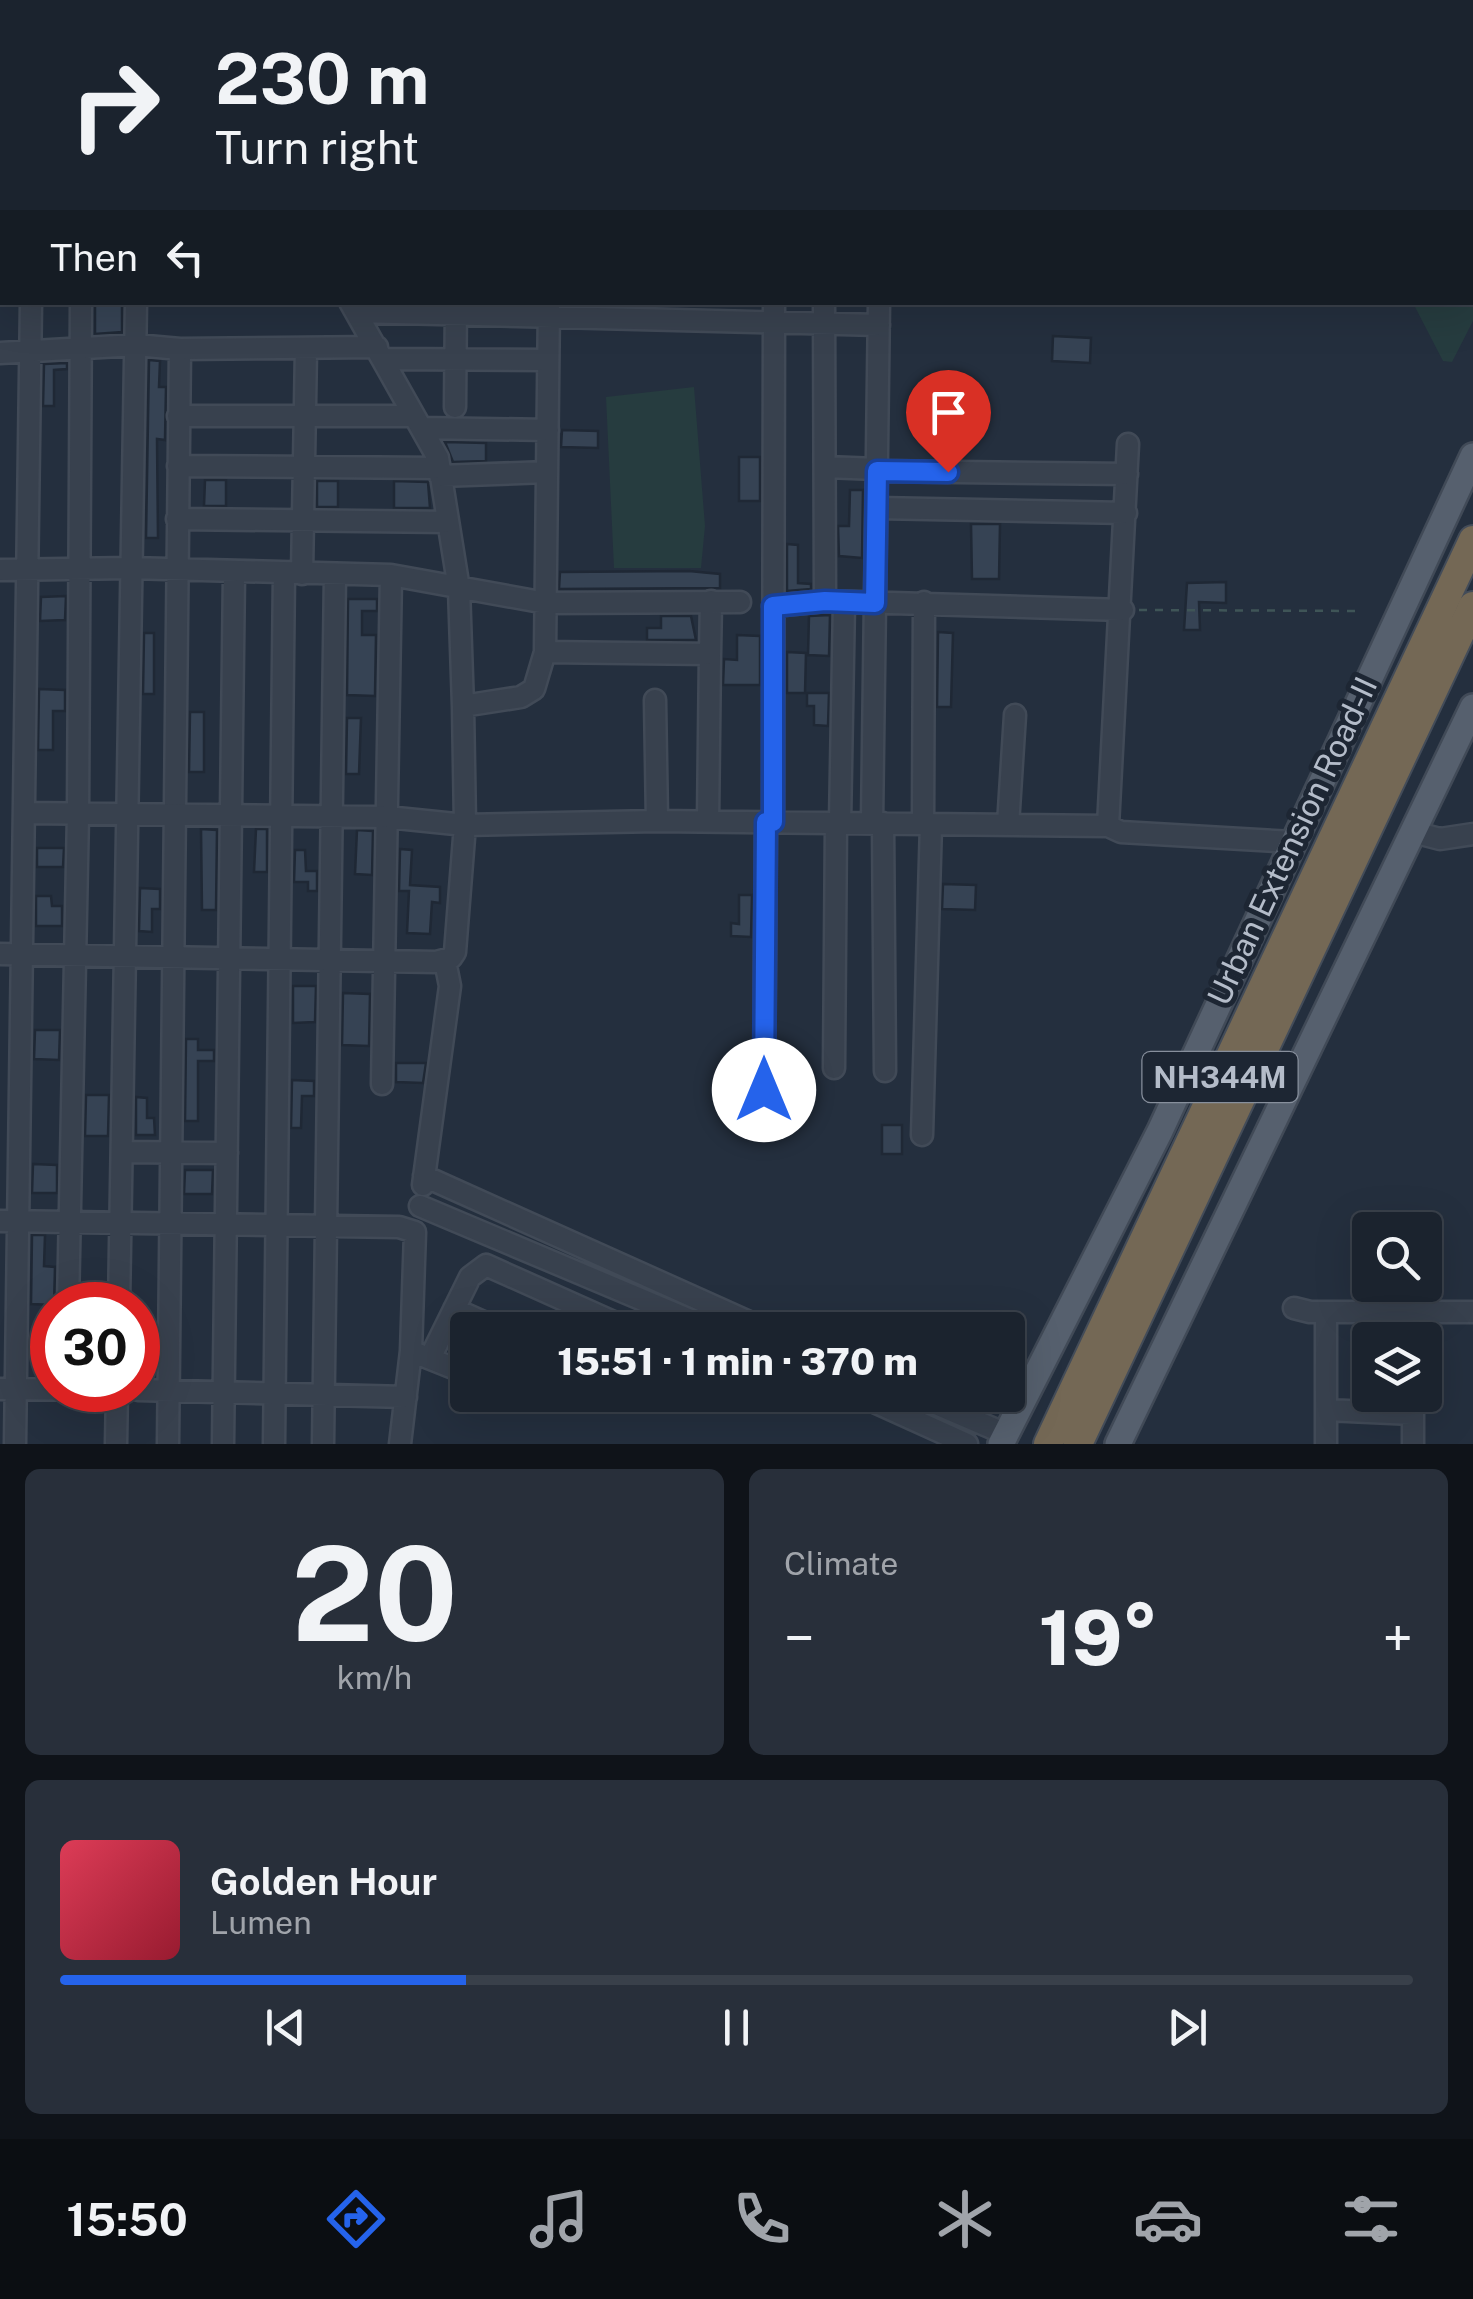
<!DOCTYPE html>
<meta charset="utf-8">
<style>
body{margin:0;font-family:"Public Sans",sans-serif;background:#282f3a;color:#f1f3f6;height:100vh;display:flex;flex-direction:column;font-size:38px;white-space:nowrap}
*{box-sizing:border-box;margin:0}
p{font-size:32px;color:#a0a4aa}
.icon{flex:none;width:55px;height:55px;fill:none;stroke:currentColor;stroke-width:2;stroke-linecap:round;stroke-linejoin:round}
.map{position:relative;height:1444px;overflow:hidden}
.sheet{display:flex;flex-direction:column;gap:25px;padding:25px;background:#0f1319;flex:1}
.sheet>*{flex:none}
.banner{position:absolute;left:0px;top:0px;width:1475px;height:305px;box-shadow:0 10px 40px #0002,0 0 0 2px #39404a;background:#1b232e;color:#f1f3f6;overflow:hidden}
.buttons{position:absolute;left:1352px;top:1212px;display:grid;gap:20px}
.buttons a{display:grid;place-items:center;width:90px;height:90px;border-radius:10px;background:#1b232e;box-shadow:0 10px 40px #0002,0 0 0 2px #39404a;font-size:50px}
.speed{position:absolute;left:30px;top:1282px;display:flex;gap:20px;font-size:50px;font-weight:700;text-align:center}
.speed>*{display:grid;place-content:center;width:130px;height:130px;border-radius:50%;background:#1b232e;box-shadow:0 10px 40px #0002,0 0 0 2px #39404a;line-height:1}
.speed .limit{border:15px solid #d22;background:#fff;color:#111}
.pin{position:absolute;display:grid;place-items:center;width:85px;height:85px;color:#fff;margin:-102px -42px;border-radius:50% 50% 50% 0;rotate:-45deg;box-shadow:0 0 10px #0007}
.pin .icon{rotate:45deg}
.me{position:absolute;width:110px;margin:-55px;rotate:0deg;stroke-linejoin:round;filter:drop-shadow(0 0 8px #0008)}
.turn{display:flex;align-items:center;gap:35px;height:210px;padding:0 50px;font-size:45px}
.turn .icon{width:130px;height:130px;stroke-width:2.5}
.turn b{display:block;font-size:70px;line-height:85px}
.then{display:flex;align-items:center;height:95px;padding:0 50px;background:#0003;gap:20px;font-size:38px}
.big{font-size:75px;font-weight:800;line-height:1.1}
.sheet .card{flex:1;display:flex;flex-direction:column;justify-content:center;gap:15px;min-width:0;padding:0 35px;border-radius:15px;background:#282f3a}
.sheet .dial{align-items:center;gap:0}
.dial b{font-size:130px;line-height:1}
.song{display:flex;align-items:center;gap:30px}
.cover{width:120px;height:120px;border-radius:15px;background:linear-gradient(135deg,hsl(350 70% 55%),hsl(350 70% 35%))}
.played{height:10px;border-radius:5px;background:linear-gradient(90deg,#2563eb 30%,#39404a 30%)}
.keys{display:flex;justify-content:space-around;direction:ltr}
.heat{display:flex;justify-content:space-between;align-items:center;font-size:55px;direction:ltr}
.sheet .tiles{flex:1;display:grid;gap:25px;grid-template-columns:1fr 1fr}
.card:last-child{grid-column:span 2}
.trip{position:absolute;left:450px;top:1312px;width:575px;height:100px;border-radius:10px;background:#1b232e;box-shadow:0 10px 40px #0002,0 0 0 2px #39404a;font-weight:800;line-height:100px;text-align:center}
.tab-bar{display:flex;height:160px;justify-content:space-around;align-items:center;background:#0b0e12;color:#a0a4aa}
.tab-bar .icon{width:70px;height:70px}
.tab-bar .current{color:#2563eb}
.tab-bar b{font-size:45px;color:#f1f3f6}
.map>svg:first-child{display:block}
.green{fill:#263c3f}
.building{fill:#364354;stroke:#1f2835;stroke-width:2.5}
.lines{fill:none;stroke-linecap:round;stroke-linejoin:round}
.minor-casing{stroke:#414a57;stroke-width:25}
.major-casing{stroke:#414a57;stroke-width:30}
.highway-casing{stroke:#434c59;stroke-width:32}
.path{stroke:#3f5557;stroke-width:2.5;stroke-dasharray:8 8;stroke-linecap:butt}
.minor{stroke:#38414e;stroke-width:20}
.major{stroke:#56606e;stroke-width:25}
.highway{stroke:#746855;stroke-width:28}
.route-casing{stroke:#184099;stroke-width:25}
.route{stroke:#2563eb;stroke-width:18}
.labels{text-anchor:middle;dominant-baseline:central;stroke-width:10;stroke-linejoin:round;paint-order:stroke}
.shield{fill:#1d2633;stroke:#878f9c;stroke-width:2.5}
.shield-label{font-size:30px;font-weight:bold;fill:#b4bcc9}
.street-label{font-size:32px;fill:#b4bcc9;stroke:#1d2633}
</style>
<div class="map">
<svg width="1473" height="1444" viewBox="0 0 1473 1444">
<rect width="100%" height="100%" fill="#242f3e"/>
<path class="green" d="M 1473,273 L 1473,321 L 1452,362 L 1443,361 L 1413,303 L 1472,302 Z
M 694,387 L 705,526 L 701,568 L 614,568 L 606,397 Z"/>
<path class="building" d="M 95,302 L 122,302 L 122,332 L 95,334 Z
M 1053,336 L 1091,338 L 1090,363 L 1052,361 Z
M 149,360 L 160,361 L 159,387 L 166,387 L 165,440 L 157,439 L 158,538 L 146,538 Z
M 67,363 L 67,369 L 54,370 L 54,406 L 43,406 L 44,364 Z
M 562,430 L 598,431 L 598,448 L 561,447 Z
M 445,442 L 486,443 L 486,461 L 453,462 Z
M 739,457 L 760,457 L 760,501 L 739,501 Z
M 205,480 L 226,480 L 226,506 L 204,506 Z
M 317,481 L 338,481 L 338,507 L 317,507 Z
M 394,481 L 428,482 L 430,508 L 394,508 Z
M 850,490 L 863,490 L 862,558 L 839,556 L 838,526 L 849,526 Z
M 971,524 L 1000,524 L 999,579 L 972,579 Z
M 787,544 L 798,545 L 798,583 L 811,584 L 811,589 L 787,591 Z
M 689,571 L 720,574 L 720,588 L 559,589 L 560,572 Z
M 1226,582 L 1226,603 L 1199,602 L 1200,630 L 1184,630 L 1187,583 Z
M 66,596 L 65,620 L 40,621 L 41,597 Z
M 348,599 L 377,599 L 377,611 L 362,611 L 362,635 L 376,635 L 375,696 L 347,695 Z
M 830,615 L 829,656 L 808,655 L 809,616 Z
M 661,616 L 691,616 L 696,640 L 647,640 L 647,628 L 661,628 Z
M 938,632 L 953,633 L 951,707 L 937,707 Z
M 144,633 L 154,633 L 154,694 L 143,694 Z
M 737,635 L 760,636 L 760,685 L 723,685 L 724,659 L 737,660 Z
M 787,652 L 806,653 L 805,693 L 787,693 Z
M 39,689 L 65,690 L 65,711 L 53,711 L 53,750 L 38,750 Z
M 807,693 L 829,693 L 828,726 L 814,725 L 814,706 L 807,706 Z
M 190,712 L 204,712 L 204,772 L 189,772 Z
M 347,718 L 361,718 L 359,774 L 346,774 Z
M 201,829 L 217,830 L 216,910 L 202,910 Z
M 256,829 L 267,829 L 267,872 L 254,872 Z
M 357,830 L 373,831 L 372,875 L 355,874 Z
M 37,848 L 64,848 L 63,867 L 37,867 Z
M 400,849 L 412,850 L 410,885 L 440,887 L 440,903 L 432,902 L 430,934 L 407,933 L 409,891 L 399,891 Z
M 295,850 L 305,850 L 306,871 L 317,871 L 317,891 L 308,891 L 308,882 L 294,882 Z
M 943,884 L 976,885 L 975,910 L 942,909 Z
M 140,888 L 160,889 L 160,909 L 152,909 L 152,932 L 139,931 Z
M 739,895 L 752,895 L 751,937 L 731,936 L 731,923 L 739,924 Z
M 36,896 L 51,896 L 52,906 L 62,906 L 62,926 L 36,926 Z
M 293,986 L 316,986 L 315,1022 L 293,1023 Z
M 343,993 L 370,994 L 369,1046 L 342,1045 Z
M 35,1030 L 60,1030 L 59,1060 L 34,1059 Z
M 186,1039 L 198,1039 L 198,1050 L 214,1050 L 214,1061 L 198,1061 L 198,1121 L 185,1121 Z
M 396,1063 L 426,1063 L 423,1083 L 396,1082 Z
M 729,1063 L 750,1063 L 750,1088 L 729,1088 Z
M 292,1080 L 314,1081 L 314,1096 L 302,1096 L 301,1128 L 291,1128 Z
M 86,1095 L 109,1095 L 108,1136 L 85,1136 Z
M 136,1097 L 147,1098 L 147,1118 L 154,1118 L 155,1135 L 136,1135 Z
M 882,1125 L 902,1125 L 902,1154 L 882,1154 Z
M 33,1164 L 57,1165 L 57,1193 L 32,1193 Z
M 185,1170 L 213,1170 L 212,1194 L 184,1194 Z
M 32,1235 L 45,1235 L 44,1266 L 55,1267 L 54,1305 L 31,1304 Z"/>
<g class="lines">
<g class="minor-casing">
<path id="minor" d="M 153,0 L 155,2
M 1033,0 L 1033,2
M 1127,0 L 1127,2
M 59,2 L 59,0
M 101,2 L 101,0
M 553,2 L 553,0
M 635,2 L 635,0
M 705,2 L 705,0
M 780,2 L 780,0
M 883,2 L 883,0
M 1208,2 L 1208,0
M 1270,2 L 1270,0
M 0,185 L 2,185
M 549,302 L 545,652 L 710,654 L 708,821
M 824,302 L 825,601
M 356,312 L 879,325
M 0,353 L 136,345 L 180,349 L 377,347
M 384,359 L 548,360
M 455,407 L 456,302
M 178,416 L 414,416
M 422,428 L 548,430
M 178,466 L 439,468
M 826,467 L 877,469
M 877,471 L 1127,474
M 440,476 L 547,472
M 877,508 L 1126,513
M 177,519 L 448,522
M 0,570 L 130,568 L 391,575 L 546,603 L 740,602
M 302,574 L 306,349
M 773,606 L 825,601 L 1123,610
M 710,654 L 711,601
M 655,700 L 657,821
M 463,706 L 521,697 L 534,689 L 545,652
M 25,813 L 387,817 L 465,825 L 657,821 L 1108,826 L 1121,832 L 1293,842
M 773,822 L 774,302
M 840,823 L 844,602
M 872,823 L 879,302
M 883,823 L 885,1071
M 923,824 L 924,602
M 1008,825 L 1015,715
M 1108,826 L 1128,444
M 1413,832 L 1440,839 L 1473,834
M 0,954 L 436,962 L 451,958 L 455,952 L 465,825 L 463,706 L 459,589 L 438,458 L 350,302
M 834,1068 L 836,823
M 382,1084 L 391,575
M 764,1090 L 766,822
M 922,1135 L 931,824
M 122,1152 L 227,1153
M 424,1176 L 767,1330
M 423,1185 L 450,986 L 445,961
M 420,1206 L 714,1330
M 0,1221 L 399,1227 L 415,1232 L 411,1351 L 400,1444
M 68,1305 L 78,814 L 81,302
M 119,1305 L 136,302
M 1294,1308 L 1310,1312 L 1473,1312
M 454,1309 L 501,1330
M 1326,1312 L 1326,1444
M 1413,1340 L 1413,1312
M 418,1354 L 468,1374
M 430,1358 L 470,1277 L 486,1265 L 631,1330
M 0,1389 L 112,1390
M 138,1390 L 406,1397
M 519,1395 L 537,1399 L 544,1395
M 859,1395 L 967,1444
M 915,1395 L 1006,1434
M 1326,1410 L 1413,1414
M 15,1444 L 31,302
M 116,1444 L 117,1390
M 168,1444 L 180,349
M 223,1444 L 234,573
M 274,1444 L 284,573
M 323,1444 L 335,574
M 1413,1444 L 1413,1395"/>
</g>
<g class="major-casing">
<path id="major" d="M 1450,0 L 1455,2
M 1472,10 L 1473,11
M 1001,1444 L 1160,1131 L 1473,456
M 1118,1444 L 1473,707"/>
</g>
<g class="highway-casing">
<path id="highway" d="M 1048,1444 L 1473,540
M 1078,1444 L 1473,606"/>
</g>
<path class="path" d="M 1139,610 L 1360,611"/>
<use href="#minor" class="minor"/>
<use href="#major" class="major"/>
<use href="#highway" class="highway"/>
</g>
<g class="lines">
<g class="route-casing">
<path id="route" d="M 764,1090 L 766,822 L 773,822 L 773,606 L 825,601 L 875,603 L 877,471 L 948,472"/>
</g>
<use href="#route" class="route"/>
</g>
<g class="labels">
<rect class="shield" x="1142.5" y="1052" width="155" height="50" rx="8"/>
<g class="shield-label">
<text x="1220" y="1077">NH344M</text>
</g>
<g class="street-label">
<text transform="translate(1292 841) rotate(-65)">Urban Extension Road-II</text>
</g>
</g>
</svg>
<div class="buttons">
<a><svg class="icon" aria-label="search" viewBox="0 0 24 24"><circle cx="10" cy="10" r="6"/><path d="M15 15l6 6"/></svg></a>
<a><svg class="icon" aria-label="layers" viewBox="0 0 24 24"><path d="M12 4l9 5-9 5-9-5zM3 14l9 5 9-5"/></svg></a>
</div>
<div class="speed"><div class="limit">30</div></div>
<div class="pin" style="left:948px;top:472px;background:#d93025"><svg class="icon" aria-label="arrive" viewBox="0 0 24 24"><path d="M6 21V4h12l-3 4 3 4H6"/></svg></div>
<svg class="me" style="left:764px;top:1090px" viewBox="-20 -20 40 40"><circle r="19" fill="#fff"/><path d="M0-13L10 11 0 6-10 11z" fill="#2563eb"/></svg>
<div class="trip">15:51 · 1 min · 370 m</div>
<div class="banner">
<div class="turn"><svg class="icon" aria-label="right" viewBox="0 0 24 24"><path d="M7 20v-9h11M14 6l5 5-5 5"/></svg><div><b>230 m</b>Turn right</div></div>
<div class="then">Then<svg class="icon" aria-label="left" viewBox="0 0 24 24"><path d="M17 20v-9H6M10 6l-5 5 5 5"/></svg></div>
</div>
</div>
<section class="sheet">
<div class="tiles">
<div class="card dial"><b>20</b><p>km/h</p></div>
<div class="card"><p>Climate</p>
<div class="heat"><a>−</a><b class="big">19°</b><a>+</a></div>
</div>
<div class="card">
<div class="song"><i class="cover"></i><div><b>Golden Hour</b><p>Lumen</p></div></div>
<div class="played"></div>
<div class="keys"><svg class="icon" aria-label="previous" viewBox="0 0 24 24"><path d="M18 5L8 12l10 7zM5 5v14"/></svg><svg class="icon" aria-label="pause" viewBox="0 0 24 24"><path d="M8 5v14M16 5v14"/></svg><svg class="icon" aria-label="next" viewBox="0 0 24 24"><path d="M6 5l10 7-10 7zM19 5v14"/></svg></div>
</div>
</div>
</section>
<nav class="tab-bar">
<b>15:50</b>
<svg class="icon current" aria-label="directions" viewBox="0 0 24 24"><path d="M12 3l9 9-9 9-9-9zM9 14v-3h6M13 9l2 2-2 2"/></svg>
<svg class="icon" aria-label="music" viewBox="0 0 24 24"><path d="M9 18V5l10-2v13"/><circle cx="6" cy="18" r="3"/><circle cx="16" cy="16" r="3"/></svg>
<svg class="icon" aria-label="phone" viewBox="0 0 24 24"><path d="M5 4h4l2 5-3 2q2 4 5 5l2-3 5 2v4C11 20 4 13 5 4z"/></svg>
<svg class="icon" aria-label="climate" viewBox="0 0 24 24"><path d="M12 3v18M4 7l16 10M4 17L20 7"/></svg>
<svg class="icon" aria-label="car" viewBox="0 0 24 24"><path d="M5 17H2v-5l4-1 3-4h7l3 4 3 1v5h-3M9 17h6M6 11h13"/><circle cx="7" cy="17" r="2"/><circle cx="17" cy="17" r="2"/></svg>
<svg class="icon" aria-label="filters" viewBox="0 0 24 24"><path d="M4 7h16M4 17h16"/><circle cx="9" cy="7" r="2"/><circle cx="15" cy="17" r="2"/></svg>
</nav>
